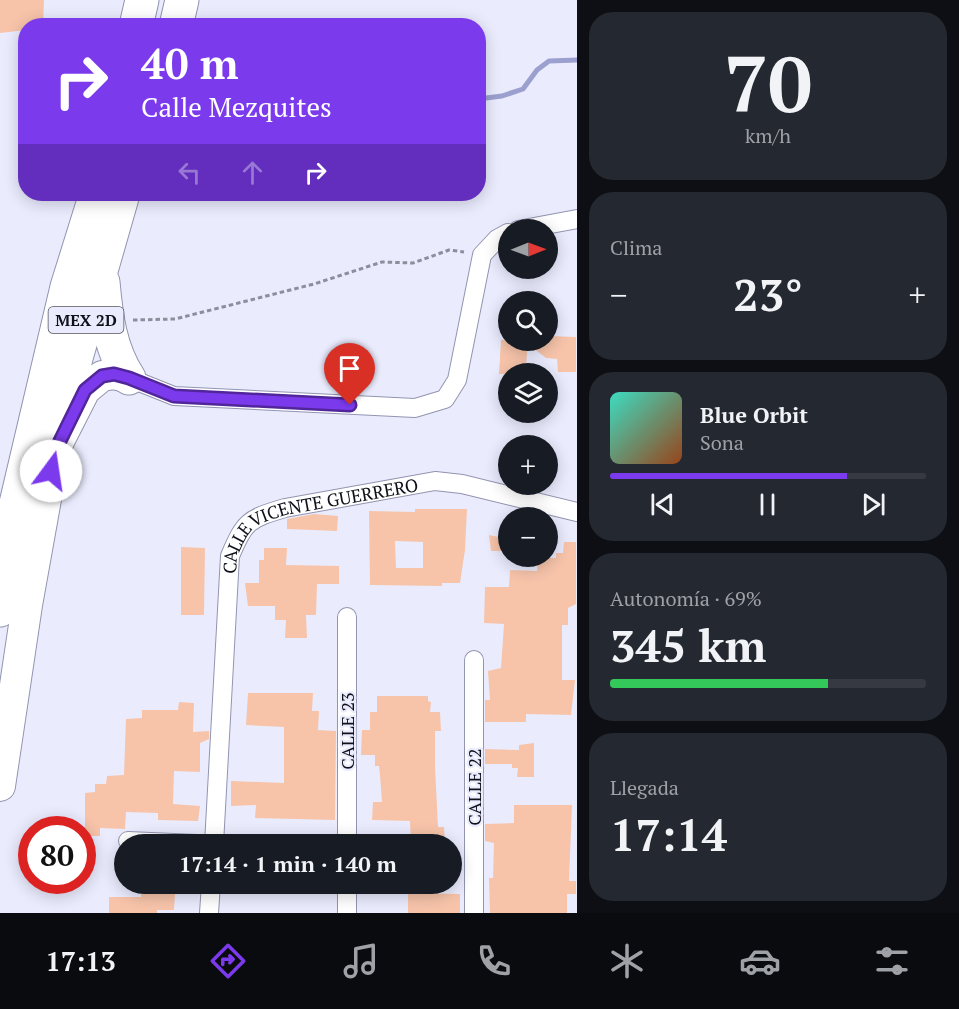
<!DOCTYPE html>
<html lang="es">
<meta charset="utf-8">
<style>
body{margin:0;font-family:"PT Serif",serif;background:#242831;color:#f1f3f6;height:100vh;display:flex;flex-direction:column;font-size:22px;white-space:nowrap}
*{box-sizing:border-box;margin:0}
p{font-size:20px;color:#9ea1a6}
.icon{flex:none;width:33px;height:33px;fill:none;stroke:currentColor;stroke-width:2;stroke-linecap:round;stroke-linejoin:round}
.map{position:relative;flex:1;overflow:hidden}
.side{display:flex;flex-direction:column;gap:12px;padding:12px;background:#0d0f14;width:382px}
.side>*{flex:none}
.guide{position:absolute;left:18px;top:18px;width:468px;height:183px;border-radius:24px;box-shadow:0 3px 15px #0003;background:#7c3aed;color:#fff;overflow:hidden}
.needle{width:39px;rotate:89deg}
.tools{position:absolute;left:498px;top:219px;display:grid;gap:12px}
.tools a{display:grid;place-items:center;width:60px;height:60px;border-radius:50%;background:#171b24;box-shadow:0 3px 15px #0003;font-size:30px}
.speed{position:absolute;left:18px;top:816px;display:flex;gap:12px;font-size:30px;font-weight:700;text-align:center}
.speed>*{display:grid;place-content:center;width:78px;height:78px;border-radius:50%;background:#171b24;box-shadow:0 3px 15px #0003;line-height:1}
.speed .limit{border:9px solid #d22;background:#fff;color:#111}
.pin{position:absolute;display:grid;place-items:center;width:51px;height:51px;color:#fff;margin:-62px -26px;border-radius:50% 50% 50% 0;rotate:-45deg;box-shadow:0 0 6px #0007}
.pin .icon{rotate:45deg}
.me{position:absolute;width:66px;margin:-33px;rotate:14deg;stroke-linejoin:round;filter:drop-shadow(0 0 4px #0008)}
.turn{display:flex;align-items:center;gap:21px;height:126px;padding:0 24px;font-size:27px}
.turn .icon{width:78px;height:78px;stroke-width:2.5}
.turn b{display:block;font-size:42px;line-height:51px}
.lanes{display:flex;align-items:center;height:57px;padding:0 24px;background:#0003;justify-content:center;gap:30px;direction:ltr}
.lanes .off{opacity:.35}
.big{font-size:45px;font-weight:600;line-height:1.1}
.side .widget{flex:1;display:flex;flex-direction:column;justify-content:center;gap:9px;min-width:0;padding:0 21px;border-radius:24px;background:#242831}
.side .dial{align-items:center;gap:0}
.dial b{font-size:78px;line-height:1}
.song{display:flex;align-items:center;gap:18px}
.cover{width:72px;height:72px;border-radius:9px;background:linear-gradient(135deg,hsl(170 70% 55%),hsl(20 70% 35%))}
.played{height:6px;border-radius:3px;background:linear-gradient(90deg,#7c3aed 75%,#363941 75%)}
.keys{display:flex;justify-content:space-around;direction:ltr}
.heat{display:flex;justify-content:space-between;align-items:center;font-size:33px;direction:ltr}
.charge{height:9px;border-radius:4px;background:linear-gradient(90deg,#34c759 69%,#363941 0)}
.trip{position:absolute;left:114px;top:834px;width:348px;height:60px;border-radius:30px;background:#171b24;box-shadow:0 3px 15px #0003;font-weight:600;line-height:60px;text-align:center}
.dock{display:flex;height:96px;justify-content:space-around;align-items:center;background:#090b0e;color:#9ea1a6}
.dock .icon{width:42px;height:42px}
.dock .selected{color:#7c3aed}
.dock b{font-size:27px;color:#f1f3f6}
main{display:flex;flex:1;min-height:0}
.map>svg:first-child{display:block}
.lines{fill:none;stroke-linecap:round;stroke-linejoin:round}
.stream{stroke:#9ca0cf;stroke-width:5}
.building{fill:#f7c4aa;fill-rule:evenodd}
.minor-casing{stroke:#9294b0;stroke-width:20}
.trunk-casing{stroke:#9294b0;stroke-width:32}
.motorway-casing{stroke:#9294b0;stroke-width:35}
.path{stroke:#8c8e9c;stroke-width:3;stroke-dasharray:4.5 3;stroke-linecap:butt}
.minor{stroke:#fff;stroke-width:18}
.trunk{stroke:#fff;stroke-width:30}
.motorway{stroke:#fff;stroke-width:33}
.route-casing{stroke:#51269a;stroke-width:15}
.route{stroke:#7c3aed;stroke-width:10}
.labels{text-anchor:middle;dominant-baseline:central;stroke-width:4.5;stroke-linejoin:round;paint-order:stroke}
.shield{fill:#eaecfe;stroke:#51525e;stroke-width:1.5}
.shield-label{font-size:16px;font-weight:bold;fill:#0f1019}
.street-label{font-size:18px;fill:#0f1019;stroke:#eaecfe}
</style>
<main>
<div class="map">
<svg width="577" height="913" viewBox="0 0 577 913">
<rect width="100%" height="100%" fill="#eaecfe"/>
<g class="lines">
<path class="stream" d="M 478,99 L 502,96 L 523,89 L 537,70 L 549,61 L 577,60"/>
</g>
<path class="building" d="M 0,0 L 44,0 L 43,26 L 26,26 L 26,30 L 0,33 Z
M 549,336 L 576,337 L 576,372 L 558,372 L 557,359 L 546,358 L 528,344 L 525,374 L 499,374 L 501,340 L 548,340 Z
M 415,509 L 467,509 L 465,550 L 460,583 L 442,583 L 442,586 L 370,585 L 369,511 L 415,512 ZM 395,541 L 423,542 L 423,568 L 396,568 Z
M 314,514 L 338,516 L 337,531 L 287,529 L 287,519 Z
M 489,535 L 508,539 L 508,551 L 491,551 Z
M 564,542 L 576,542 L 576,604 L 568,608 L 568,625 L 562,625 L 562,680 L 575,680 L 571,715 L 526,714 L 526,722 L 485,722 L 485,700 L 490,700 L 488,671 L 501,668 L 504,624 L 484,623 L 485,587 L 509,587 L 510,570 L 537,571 L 538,558 L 556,558 L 556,553 L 563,553 Z
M 181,547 L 205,548 L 204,615 L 181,615 Z
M 264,548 L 287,548 L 286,565 L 339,566 L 339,584 L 317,584 L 316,615 L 306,615 L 307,638 L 285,638 L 286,620 L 275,620 L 275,606 L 248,606 L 245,583 L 259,583 L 259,560 L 264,560 Z
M 248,693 L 313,693 L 312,711 L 319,711 L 318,730 L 336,731 L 335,820 L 255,818 L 256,805 L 231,806 L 231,781 L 284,783 L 284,727 L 246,725 Z
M 377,696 L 428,696 L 428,701 L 431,702 L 430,712 L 440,712 L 441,731 L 435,731 L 435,767 L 438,827 L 444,827 L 445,844 L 411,844 L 410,821 L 372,820 L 373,802 L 382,802 L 380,775 L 379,766 L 375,766 L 375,755 L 361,755 L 362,730 L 370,730 L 370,712 L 377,712 Z
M 179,702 L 194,703 L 193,732 L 209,731 L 209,739 L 200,743 L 200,772 L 174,771 L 173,804 L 200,806 L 198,821 L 158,820 L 158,813 L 126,812 L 125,829 L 100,828 L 100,836 L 85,836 L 85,793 L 95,792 L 95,784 L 106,784 L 107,776 L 124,775 L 126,719 L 142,718 L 142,710 L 178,710 Z
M 534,743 L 534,777 L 517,777 L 518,768 L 512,768 L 512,764 L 485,764 L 485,749 L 519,750 L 519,745 Z
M 514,805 L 572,805 L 569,881 L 576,881 L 576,894 L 567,894 L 567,913 L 490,913 L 489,878 L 493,878 L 494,843 L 485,841 L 485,824 L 514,823 Z
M 408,893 L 460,894 L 460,913 L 408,913 Z
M 141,894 L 175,894 L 174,910 L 157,910 L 157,913 L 109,913 L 109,897 L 141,897 Z"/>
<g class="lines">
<g class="minor-casing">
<g id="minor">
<path d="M 518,230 L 577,219"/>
<path d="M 129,378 L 174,396 L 415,408 L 445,399 L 457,380 L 482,255 L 497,239 L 508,233"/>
<path d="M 128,841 L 197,844"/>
<path id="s1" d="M 214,844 L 230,556 C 245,521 248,519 285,508 L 435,481 L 462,484 L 577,512"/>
<path d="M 347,844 L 347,617"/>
<path d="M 209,913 L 211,884"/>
<path d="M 347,913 L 347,884"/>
<path d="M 474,913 L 474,660"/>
</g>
</g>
<g class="trunk-casing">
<path id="trunk" d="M 0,786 L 27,605 L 55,449 L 85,390 L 102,376 L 114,374 L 129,378"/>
</g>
<g class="motorway-casing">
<path id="motorway" d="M 136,26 L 142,0
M 176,26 L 182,0
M 103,282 C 106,316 110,349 129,378
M 55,449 L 76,358 L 123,194
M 0,610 L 14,512 L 67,287 L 96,194"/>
</g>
<path class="path" d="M 133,320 L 175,319 L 314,284 L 382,262 L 413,263 L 449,250 L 464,252"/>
<use href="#minor" class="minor"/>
<use href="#trunk" class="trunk"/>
<use href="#motorway" class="motorway"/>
</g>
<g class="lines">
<g class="route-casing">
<path id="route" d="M 51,471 L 56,449 L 85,390 L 102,376 L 114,374 L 129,378 L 174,396 L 350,405"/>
</g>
<use href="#route" class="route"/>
</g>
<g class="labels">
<rect class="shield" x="48.5" y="307" width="75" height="26" rx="4.5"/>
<g class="shield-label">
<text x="86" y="320">MEX 2D</text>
</g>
<g class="street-label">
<text stroke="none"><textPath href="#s1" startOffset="386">CALLE VICENTE GUERRERO</textPath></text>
<text transform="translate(347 731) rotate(-90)">CALLE 23</text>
<text transform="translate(474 787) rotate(-90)">CALLE 22</text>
</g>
</g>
</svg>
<div class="tools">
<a><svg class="needle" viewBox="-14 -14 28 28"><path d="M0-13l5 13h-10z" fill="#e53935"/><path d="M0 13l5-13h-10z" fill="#9ea1a6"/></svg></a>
<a><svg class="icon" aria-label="search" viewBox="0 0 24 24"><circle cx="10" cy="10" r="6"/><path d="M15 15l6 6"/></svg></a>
<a><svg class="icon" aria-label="layers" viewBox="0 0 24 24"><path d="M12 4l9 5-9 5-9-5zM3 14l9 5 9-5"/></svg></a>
<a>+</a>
<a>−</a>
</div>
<div class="speed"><div class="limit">80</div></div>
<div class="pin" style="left:350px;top:405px;background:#d93025"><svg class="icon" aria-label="arrive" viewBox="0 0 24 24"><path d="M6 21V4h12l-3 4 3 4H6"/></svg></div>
<svg class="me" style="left:51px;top:471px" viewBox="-20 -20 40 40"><circle r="19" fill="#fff"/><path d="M0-13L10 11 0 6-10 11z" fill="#7c3aed"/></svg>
<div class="trip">17:14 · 1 min · 140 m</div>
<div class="guide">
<div class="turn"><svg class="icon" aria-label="right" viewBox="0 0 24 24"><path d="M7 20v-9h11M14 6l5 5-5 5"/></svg><div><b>40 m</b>Calle Mezquites</div></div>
<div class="lanes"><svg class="icon off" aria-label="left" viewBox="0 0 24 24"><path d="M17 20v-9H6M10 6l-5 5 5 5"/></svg><svg class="icon off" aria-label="ahead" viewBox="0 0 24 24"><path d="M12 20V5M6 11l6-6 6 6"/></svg><svg class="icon" aria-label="right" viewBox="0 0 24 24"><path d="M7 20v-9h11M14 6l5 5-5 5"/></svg></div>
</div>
</div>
<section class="side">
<div class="widget dial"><b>70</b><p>km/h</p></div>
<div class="widget"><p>Clima</p>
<div class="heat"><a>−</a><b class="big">23°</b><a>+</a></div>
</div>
<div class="widget">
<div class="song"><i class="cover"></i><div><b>Blue Orbit</b><p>Sona</p></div></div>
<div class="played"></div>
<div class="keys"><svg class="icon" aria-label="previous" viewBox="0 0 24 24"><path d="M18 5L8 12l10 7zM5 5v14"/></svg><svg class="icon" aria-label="pause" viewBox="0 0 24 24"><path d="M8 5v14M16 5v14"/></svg><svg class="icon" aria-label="next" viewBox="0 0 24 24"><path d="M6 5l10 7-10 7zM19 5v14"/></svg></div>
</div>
<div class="widget"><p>Autonomía · 69%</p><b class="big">345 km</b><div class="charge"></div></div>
<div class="widget"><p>Llegada</p><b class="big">17:14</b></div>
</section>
</main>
<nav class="dock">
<b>17:13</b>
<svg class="icon selected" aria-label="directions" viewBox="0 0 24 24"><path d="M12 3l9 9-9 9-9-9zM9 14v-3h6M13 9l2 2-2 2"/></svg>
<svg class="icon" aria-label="music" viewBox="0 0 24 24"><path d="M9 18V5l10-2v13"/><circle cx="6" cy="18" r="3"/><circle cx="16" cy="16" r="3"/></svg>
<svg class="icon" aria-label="phone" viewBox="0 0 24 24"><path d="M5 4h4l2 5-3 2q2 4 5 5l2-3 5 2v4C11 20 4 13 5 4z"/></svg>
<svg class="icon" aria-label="climate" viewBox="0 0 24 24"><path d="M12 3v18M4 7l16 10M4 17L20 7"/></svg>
<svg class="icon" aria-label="car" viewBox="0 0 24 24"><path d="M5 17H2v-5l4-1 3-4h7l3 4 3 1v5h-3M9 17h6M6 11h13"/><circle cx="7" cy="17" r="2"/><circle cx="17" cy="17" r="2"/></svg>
<svg class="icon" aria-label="filters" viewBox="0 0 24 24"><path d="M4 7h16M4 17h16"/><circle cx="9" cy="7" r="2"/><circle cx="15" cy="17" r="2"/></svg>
</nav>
